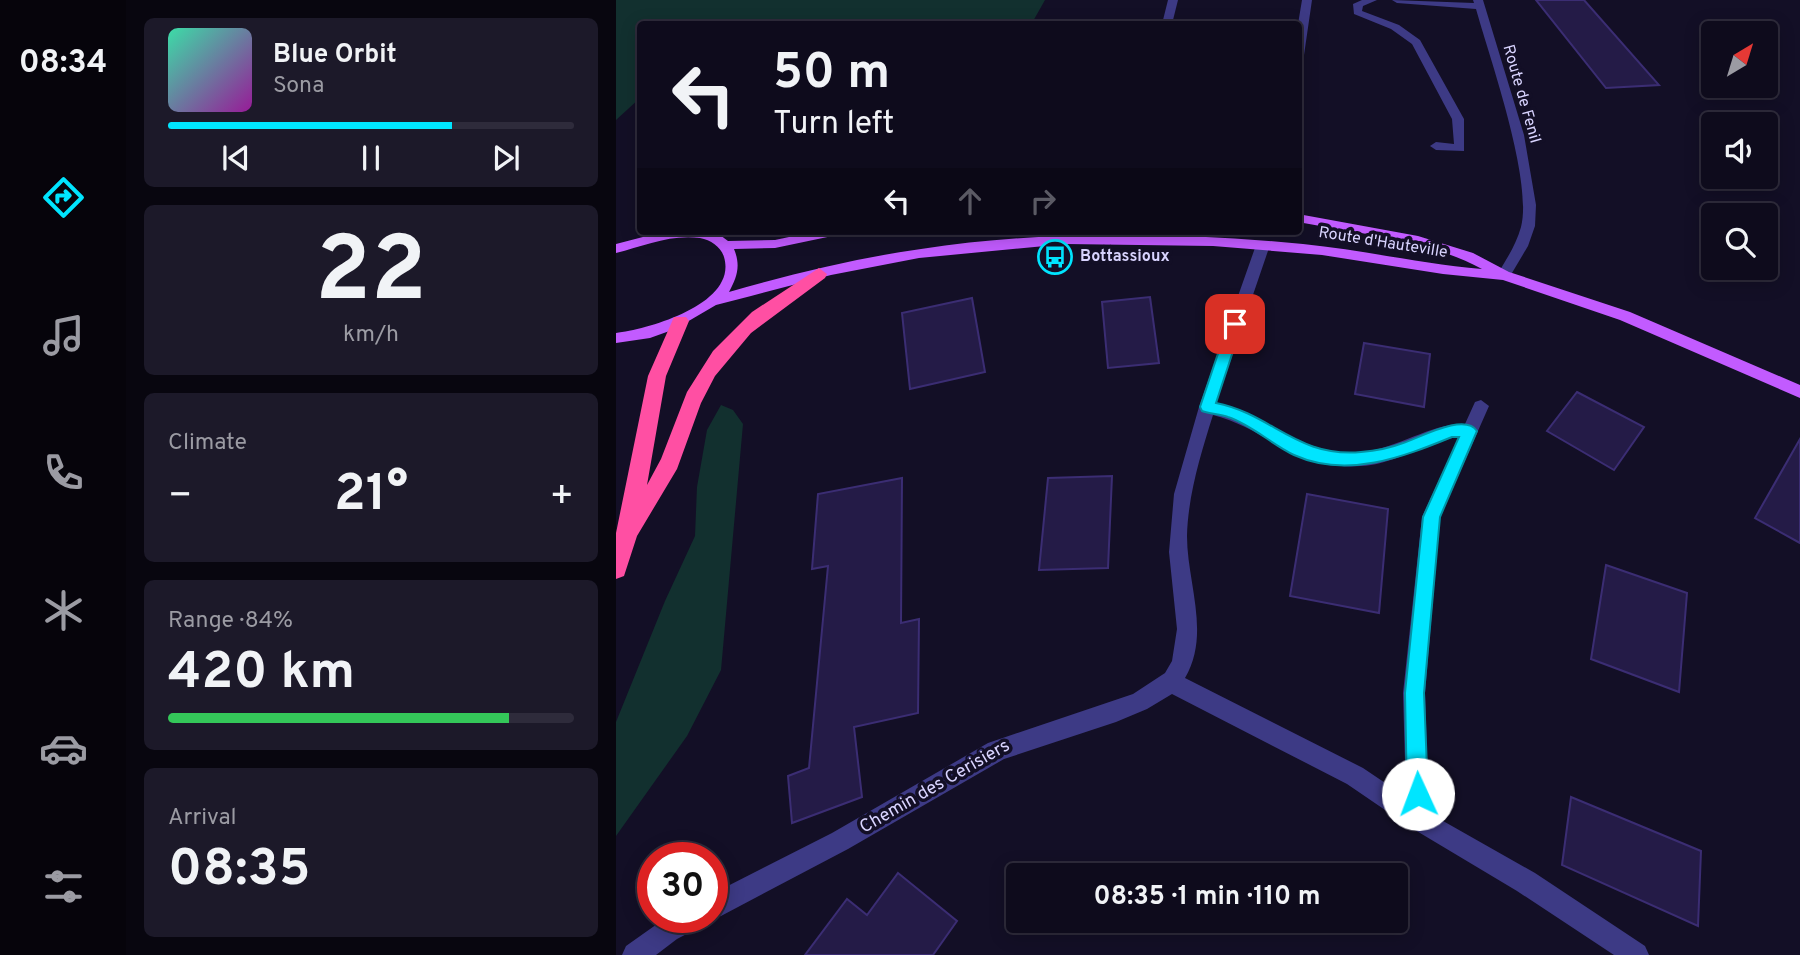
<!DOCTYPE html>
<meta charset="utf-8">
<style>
body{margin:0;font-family:Overpass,sans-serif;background:#1c1929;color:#f1f3f6;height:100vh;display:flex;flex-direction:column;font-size:26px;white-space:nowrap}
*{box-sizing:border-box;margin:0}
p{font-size:23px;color:#9b9ba3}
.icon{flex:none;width:38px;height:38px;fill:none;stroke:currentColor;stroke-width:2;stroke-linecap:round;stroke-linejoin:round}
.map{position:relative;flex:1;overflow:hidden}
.side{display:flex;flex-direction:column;gap:18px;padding:18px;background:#08060f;width:490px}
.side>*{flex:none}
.hud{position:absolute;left:21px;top:21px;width:665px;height:214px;border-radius:7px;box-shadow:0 4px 18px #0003,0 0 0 2px #2e2b3b;background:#0e0b1c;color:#f1f3f6;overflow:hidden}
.needle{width:46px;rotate:38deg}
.tools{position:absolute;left:1085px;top:21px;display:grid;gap:14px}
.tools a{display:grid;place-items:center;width:77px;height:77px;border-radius:7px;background:#0e0b1c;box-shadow:0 4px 18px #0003,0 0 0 2px #2e2b3b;font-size:35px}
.speed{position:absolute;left:21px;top:842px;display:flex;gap:14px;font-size:35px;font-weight:700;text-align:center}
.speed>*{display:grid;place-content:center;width:91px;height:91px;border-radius:50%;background:#0e0b1c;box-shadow:0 4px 18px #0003,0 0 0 2px #2e2b3b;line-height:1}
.speed .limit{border:10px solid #d22;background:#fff;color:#111}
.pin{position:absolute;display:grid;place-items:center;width:60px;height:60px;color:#fff;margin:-30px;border-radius:14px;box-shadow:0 4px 10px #0006}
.me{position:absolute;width:77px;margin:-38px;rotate:358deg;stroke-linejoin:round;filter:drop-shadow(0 0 5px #0008)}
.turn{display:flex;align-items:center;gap:24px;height:147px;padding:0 21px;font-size:32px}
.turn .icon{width:91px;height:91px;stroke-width:2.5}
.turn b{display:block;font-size:49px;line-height:60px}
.lanes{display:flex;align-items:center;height:66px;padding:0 21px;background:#0003;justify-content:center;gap:35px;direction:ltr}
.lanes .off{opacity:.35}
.big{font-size:52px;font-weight:700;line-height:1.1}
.side .widget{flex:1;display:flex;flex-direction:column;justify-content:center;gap:10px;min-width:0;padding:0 24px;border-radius:10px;background:#1c1929}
.side .dial{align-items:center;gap:0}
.dial b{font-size:91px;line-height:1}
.song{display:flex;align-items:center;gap:21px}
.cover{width:84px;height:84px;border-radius:10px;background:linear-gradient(135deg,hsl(160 70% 55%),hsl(300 70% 35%))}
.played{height:7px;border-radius:4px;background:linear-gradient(90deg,#00e5ff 70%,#2e2b3b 70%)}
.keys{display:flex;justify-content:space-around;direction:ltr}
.heat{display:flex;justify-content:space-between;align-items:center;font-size:38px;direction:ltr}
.charge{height:10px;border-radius:5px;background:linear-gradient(90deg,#34c759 84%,#2e2b3b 0)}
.trip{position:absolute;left:390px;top:863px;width:402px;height:70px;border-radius:7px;background:#0e0b1c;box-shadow:0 4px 18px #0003,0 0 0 2px #2e2b3b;font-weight:700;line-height:70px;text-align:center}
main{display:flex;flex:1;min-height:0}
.tabs{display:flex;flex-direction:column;width:126px;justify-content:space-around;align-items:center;background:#06040b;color:#9b9ba3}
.tabs .icon{width:49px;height:49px}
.tabs .active{color:#00e5ff}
.tabs b{font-size:32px;color:#f1f3f6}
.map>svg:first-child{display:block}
.green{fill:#12302f}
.building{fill:#241b47;stroke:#3b2d73;stroke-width:2}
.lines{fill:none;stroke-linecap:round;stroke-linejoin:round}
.minor{fill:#3d3a85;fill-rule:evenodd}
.major{fill:#c25bff;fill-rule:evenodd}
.highway{fill:#ff4fa3;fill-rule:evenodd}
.route{fill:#00e5ff;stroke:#0095a6;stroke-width:2}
.labels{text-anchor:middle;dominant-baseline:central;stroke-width:7;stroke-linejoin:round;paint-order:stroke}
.far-street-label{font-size:16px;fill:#d9d4ff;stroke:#130f26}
.far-poi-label{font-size:16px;font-weight:bold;fill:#d9d4ff;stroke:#130f26;text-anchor:start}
.street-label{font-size:18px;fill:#d9d4ff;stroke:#130f26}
</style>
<main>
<nav class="tabs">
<b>08:34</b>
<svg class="icon active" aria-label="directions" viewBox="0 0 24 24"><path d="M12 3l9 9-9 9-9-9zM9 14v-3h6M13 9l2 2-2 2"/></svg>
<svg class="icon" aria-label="music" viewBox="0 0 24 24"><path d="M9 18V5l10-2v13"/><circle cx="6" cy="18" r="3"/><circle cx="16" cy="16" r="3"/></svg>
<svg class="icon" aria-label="phone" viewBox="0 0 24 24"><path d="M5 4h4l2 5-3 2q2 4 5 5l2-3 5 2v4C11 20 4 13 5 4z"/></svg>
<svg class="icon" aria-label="climate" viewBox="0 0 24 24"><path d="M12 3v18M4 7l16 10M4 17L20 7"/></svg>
<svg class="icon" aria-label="car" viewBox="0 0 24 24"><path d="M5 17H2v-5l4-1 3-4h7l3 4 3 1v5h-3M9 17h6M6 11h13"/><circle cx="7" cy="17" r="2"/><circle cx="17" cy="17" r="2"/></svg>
<svg class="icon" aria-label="filters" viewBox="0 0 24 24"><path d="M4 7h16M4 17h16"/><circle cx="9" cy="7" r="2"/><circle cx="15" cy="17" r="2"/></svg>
</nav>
<section class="side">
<div class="widget">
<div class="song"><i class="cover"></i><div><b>Blue Orbit</b><p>Sona</p></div></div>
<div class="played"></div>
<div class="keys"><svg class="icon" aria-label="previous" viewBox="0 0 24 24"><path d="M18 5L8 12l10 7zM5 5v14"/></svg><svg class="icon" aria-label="pause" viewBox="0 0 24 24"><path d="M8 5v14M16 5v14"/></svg><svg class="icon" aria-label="next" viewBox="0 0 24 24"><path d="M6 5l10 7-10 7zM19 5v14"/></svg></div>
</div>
<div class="widget dial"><b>22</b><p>km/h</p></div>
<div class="widget"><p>Climate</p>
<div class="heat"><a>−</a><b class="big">21°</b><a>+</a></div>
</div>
<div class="widget"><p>Range · 84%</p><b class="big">420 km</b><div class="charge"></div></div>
<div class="widget"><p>Arrival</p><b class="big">08:35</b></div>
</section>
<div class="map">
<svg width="1184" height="955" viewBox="0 0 1184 955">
<rect width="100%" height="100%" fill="#130f26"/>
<path class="green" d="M 0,0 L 429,0 L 416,23 L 404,24 L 24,24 L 24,98 L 0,120 Z
M 105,405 L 117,410 L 127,424 L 105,670 L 71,736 L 0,836 L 0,722 L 49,601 L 79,536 L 81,487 L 91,430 Z"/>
<path class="building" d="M 920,0 L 968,0 L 1043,85 L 990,88 Z
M 534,297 L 543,363 L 492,368 L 486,302 Z
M 356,298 L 369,372 L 294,389 L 286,313 Z
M 748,343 L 814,354 L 808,407 L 739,394 Z
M 961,392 L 1028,427 L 998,470 L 931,431 Z
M 1184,439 L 1184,543 L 1139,518 Z
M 496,476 L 492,568 L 423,570 L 432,478 Z
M 286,478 L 285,623 L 303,619 L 302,713 L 238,727 L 246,797 L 176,823 L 172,776 L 193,768 L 212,566 L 196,569 L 202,494 Z
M 691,494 L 772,509 L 763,613 L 674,596 Z
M 990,565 L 1071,593 L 1063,692 L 975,659 Z
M 955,797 L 1085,851 L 1082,926 L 946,865 Z
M 282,873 L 341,921 L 317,955 L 189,955 L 231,899 L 251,915 Z"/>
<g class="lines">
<path class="minor" d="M 552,0 L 562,0 L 556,24 L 546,24 Z
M 686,0 L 696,0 L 687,62 L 682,65 L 682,24 Z
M 746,0 L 761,0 L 747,6 L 746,11 L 783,25 L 804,40 L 848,119 L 848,151 L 820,150 L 814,146 L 820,142 L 838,144 L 836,119 L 796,44 L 775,29 L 738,14 L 737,4 Z
M 776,0 L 858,3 L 857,0 L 867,0 L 908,135 L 920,205 L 919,226 L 912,246 L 893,278 L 883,278 L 881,275 C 890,260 900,245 905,227 C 917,180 874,59 860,9 L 781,3 Z
M 647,241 L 654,245 L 600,403 C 654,417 686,457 746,452 C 783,448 815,423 849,424 L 859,402 L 865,400 L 873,406 L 824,517 L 809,693 L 813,813 L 919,873 L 1029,946 L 1033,955 L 998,955 L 901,891 L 794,827 L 731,784 L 556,694 L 531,709 L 500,722 L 388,759 L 232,849 L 105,916 L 96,919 L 90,917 L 96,917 L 96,894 L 216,833 L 372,743 L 517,694 L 549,673 L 556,661 L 561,629 L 553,552 L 558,494 L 583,407 L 640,245 ZM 597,415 C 657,431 683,475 755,465 C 786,460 815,440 843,437 L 806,517 L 787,693 L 790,797 L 747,768 L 569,678 C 595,634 571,583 571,536 C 572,495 585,453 597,415 Z
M 51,917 L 89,917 L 86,926 L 61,939 L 40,955 L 6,955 L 10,946 Z"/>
<path class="major" d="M 682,214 L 802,236 L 857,253 L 893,272 L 1014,312 L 1184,385 L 1184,398 L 1004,320 L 887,280 L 827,274 L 706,255 L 597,246 L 450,244 L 303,258 L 215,275 L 135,296 L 100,305 L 59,329 L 34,338 L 0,343 L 0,333 C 33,329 122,304 108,257 C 105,247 95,240 84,238 C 55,234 27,246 0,253 L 0,244 L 50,231 L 89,231 L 104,235 L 112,241 L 159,240 L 201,231 L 228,231 L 221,235 L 159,248 L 118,249 C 125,266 121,277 113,292 C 176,274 240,258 305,249 C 431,230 560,232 687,244 C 747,250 806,264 866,269 C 810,239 744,234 682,222 Z"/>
<path class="highway" d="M 203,268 L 211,274 L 209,278 L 135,333 L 99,376 L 85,403 L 61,469 L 21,536 L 8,576 L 0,579 L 0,533 L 32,376 L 58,317 L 70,317 L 73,321 L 50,376 L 31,485 L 45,459 L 71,392 L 97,351 L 136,312 Z"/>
</g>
<path class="route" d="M 619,319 L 626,324 L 600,403 C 656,414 681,458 745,452 C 758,451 774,448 787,443 C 803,438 849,412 861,431 L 824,517 L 808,693 L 812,794 L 809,801 L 802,804 L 794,801 L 791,794 L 789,693 L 807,517 L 843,437 L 836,437 C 787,457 731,479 678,455 C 655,444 636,425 612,417 C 604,414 594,414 586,411 L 584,407 L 612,324 Z"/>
<defs>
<g id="bus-ring" transform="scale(1.75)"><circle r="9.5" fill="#130f26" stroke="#00e5ff" stroke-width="1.5"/><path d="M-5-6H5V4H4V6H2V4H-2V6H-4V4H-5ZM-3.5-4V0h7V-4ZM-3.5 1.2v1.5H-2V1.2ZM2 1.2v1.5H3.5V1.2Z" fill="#00e5ff"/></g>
</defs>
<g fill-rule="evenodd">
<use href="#bus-ring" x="439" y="257"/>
</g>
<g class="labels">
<g class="far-street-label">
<text transform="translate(905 94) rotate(74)">Route de Fenil</text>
<text transform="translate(767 243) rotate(9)">Route d'Hauteville</text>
</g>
<g class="far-poi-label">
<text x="464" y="257">Bottassioux</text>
</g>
<g class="street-label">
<text transform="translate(319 787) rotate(-30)">Chemin des Cerisiers</text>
</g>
</g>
</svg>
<div class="tools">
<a><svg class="needle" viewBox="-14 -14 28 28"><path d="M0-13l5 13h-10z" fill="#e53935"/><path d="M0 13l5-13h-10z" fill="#9b9ba3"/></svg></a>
<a><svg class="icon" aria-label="sound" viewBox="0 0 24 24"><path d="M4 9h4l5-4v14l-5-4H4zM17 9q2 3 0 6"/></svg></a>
<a><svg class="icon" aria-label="search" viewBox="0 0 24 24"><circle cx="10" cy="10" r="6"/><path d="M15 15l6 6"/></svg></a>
</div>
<div class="speed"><div class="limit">30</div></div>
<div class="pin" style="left:619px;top:324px;background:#d93025"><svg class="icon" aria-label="arrive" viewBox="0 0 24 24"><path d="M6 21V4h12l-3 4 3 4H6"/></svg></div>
<svg class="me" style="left:802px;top:794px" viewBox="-20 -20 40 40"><circle r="19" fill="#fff"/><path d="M0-13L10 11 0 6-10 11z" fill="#00e5ff"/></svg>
<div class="trip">08:35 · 1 min · 110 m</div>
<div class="hud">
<div class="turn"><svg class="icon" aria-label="left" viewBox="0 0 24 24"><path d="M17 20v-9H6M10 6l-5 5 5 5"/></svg><div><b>50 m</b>Turn left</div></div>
<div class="lanes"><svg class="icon" aria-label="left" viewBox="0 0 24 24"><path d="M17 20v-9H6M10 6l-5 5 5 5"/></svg><svg class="icon off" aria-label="ahead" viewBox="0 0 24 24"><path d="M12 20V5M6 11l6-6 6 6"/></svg><svg class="icon off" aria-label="right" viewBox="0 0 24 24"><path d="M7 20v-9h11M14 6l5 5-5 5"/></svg></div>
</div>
</div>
</main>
